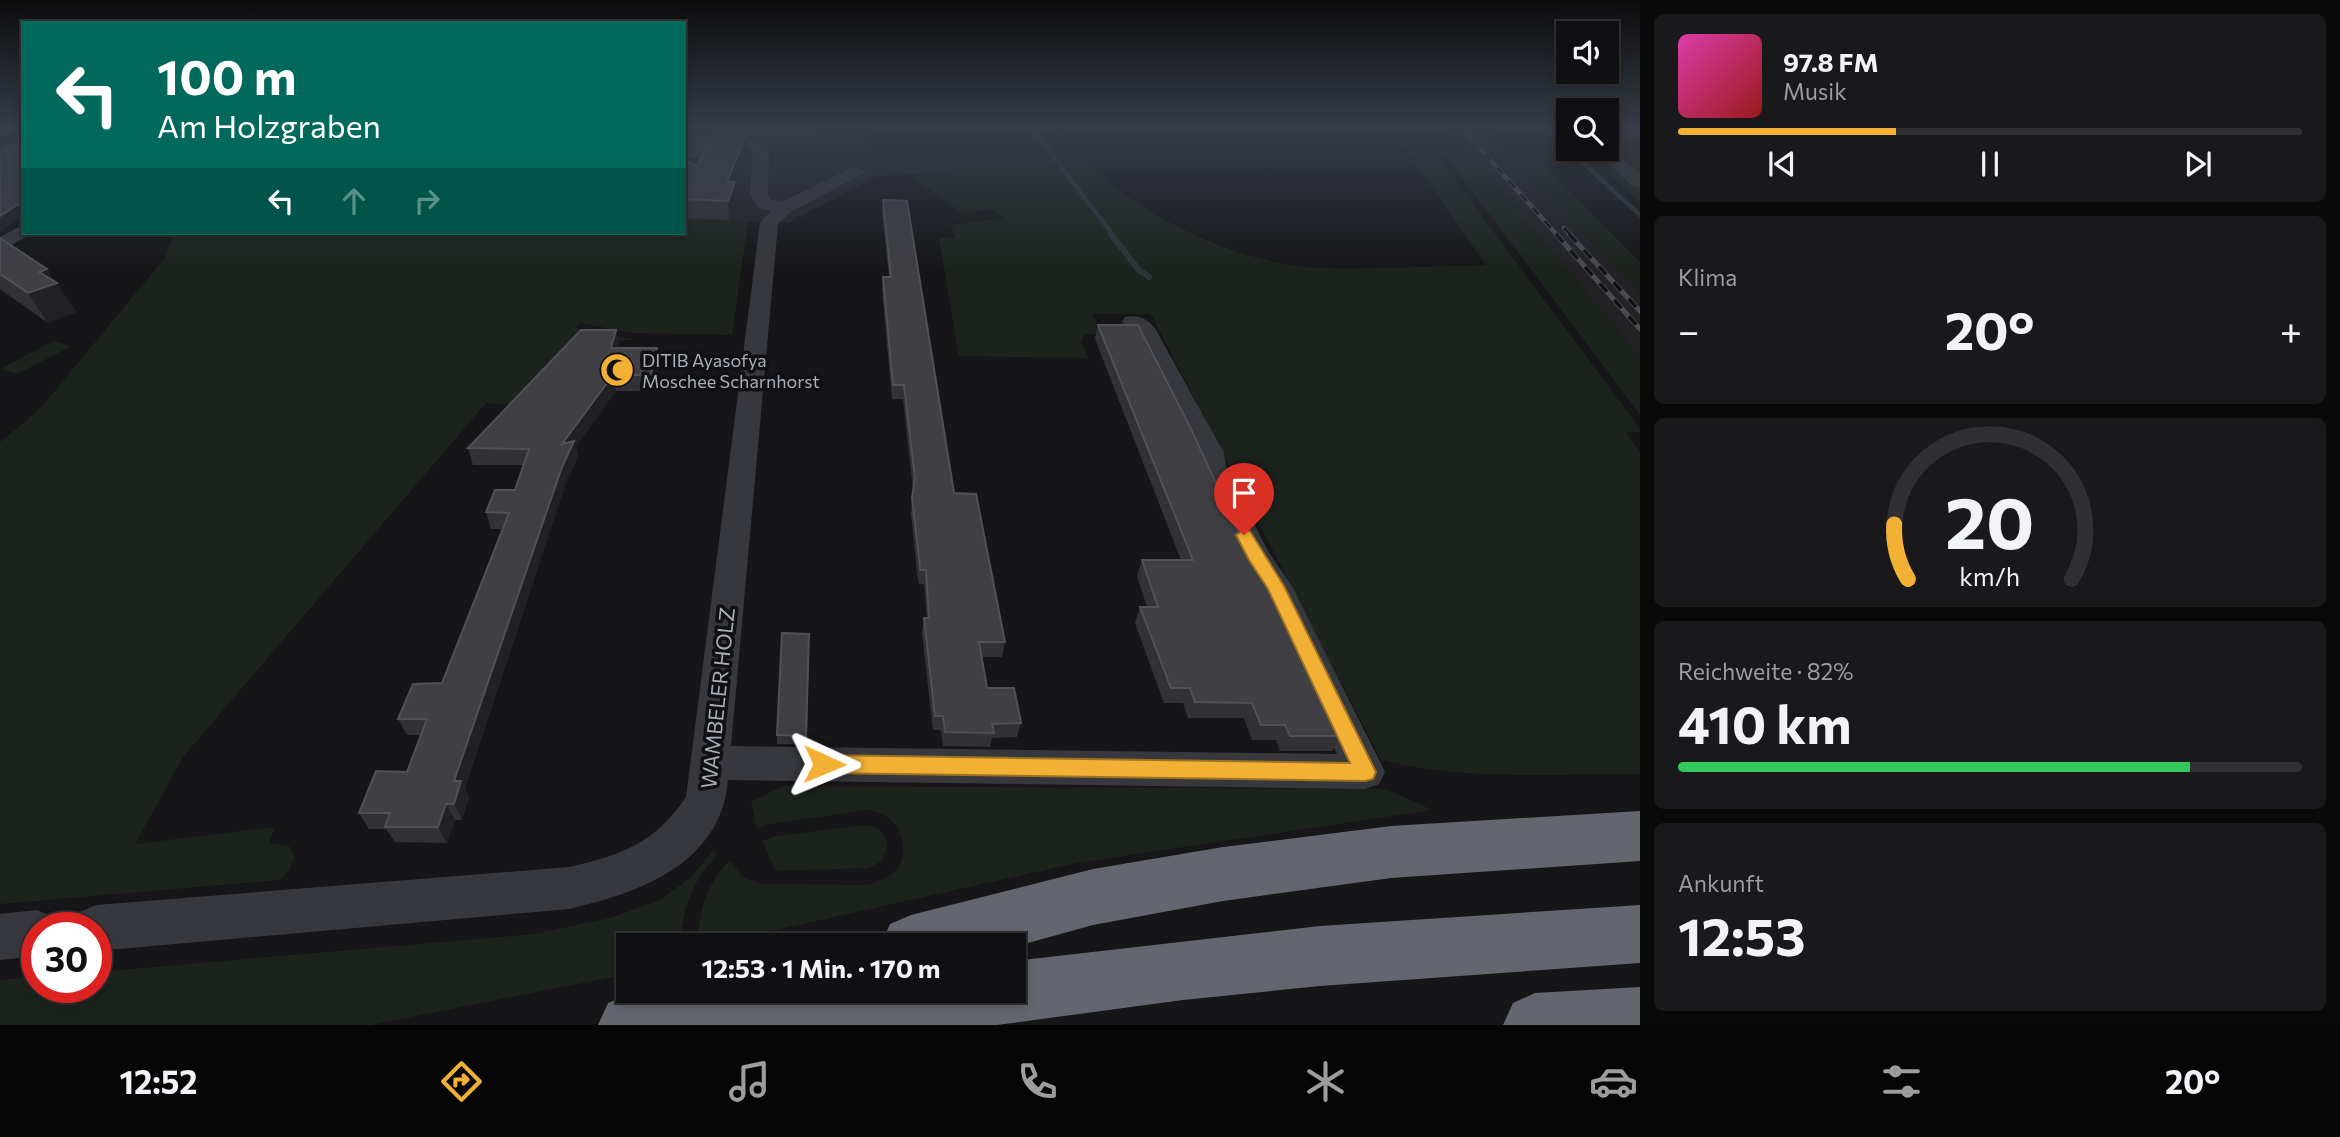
<!DOCTYPE html>
<html lang="de">
<meta charset="utf-8">
<style>
body{margin:0;font-family:Commissioner,sans-serif;background:#19191b;color:#f1f3f6;height:100vh;display:flex;flex-direction:column;font-size:26px;white-space:nowrap}
*{box-sizing:border-box;margin:0}
p{font-size:23px;color:#9c9d9f}
.icon{flex:none;width:38px;height:38px;fill:none;stroke:currentColor;stroke-width:2;stroke-linecap:round;stroke-linejoin:round}
.map{position:relative;flex:1;overflow:hidden}
.panel{display:flex;flex-direction:column;gap:14px;padding:14px;background:#09090a;width:700px}
.panel>*{flex:none}
.guide{position:absolute;left:21px;top:21px;width:665px;height:214px;border-radius:0px;box-shadow:0 4px 10px #0003,0 0 0 2px #303032;background:#00695c;color:#fff;overflow:hidden}
.fabs{position:absolute;left:1556px;top:21px;display:grid;gap:14px}
.fabs a{display:grid;place-items:center;width:63px;height:63px;border-radius:0px;background:#101012;box-shadow:0 4px 10px #0003,0 0 0 2px #303032;font-size:35px}
.speed{position:absolute;left:21px;top:912px;display:flex;gap:14px;font-size:35px;font-weight:700;text-align:center}
.speed>*{display:grid;place-content:center;width:91px;height:91px;border-radius:50%;background:#101012;box-shadow:0 4px 10px #0003,0 0 0 2px #303032;line-height:1}
.speed .limit{border:10px solid #d22;background:#fff;color:#111}
.pin{position:absolute;display:grid;place-items:center;width:60px;height:60px;color:#fff;margin:-72px -30px;border-radius:50% 50% 50% 0;rotate:-45deg;box-shadow:0 0 7px #0007}
.pin .icon{rotate:45deg}
.me{position:absolute;width:77px;margin:-38px;rotate:91deg;stroke-linejoin:round;filter:drop-shadow(0 0 5px #0008)}
.turn{display:flex;align-items:center;gap:24px;height:147px;padding:0 21px;font-size:32px}
.turn .icon{width:91px;height:91px;stroke-width:2.5}
.turn b{display:block;font-size:49px;line-height:60px}
.lanes{display:flex;align-items:center;height:66px;padding:0 21px;background:#0003;justify-content:center;gap:35px;direction:ltr}
.lanes .off{opacity:.35}
.big{font-size:52px;font-weight:700;line-height:1.1}
.panel .tile{flex:1;display:flex;flex-direction:column;justify-content:center;gap:10px;min-width:0;padding:0 24px;border-radius:10px;background:#19191b}
.panel .dial{align-items:center;gap:0}
.dial svg{height:182px;overflow:visible;fill:none;stroke:#303032;stroke-width:7;stroke-linecap:round;text-anchor:middle}
.dial text{fill:#f1f3f6;stroke:none}
.song{display:flex;align-items:center;gap:21px}
.cover{width:84px;height:84px;border-radius:10px;background:linear-gradient(135deg,hsl(320 70% 55%),hsl(0 70% 35%))}
.played{height:7px;border-radius:4px;background:linear-gradient(90deg,#f2b134 35%,#303032 35%)}
.keys{display:flex;justify-content:space-around;direction:ltr}
.heat{display:flex;justify-content:space-between;align-items:center;font-size:38px;direction:ltr}
.charge{height:10px;border-radius:5px;background:linear-gradient(90deg,#34c759 82%,#303032 0)}
.trip{position:absolute;left:616px;top:933px;width:410px;height:70px;border-radius:0px;background:#101012;box-shadow:0 4px 10px #0003,0 0 0 2px #303032;font-weight:700;line-height:70px;text-align:center}
.tab-bar{display:flex;height:112px;justify-content:space-around;align-items:center;background:#060607;color:#9c9d9f}
.tab-bar .icon{width:49px;height:49px}
.tab-bar .selected{color:#f2b134}
.tab-bar b{font-size:32px;color:#f1f3f6}
main{display:flex;flex:1;min-height:0}
.map>svg:first-child{display:block}
.built{fill:#222225}
.green{fill:#1c231d}
.lines{fill:none;stroke-linecap:round;stroke-linejoin:round}
.stream-far1{stroke:#2c353c;stroke-width:4.5}
.stream{stroke:#2c353c;stroke-width:6}
.minor{fill:#37383d;fill-rule:evenodd}
.highway{fill:#63666e;fill-rule:evenodd}
.rail-far1-casing{stroke:#4a4c52;stroke-width:4.5}
.rail-casing{stroke:#4a4c52;stroke-width:5}
.rail-far1{stroke:#111113;stroke-width:2.5;stroke-dasharray:9;stroke-linecap:butt}
.rail{stroke:#111113;stroke-width:3.5;stroke-dasharray:11;stroke-linecap:butt}
.wall{fill:#323236}
.shaded-wall{fill:#212124}
.building{fill:#3f3f44;stroke:#4f5156;stroke-width:2}
.route{fill:#f2b134;stroke:#9d7322;stroke-width:2}
.labels{text-anchor:middle;dominant-baseline:central;stroke-width:7;stroke-linejoin:round;paint-order:stroke}
.poi-label{font-size:18px;fill:#a8adb8;stroke:#111113;text-anchor:start}
.near-street-label{font-size:21px;fill:#a8adb8;stroke:#111113}
</style>
<main>
<div class="map">
<svg width="1640" height="1025" viewBox="0 0 1640 1025">
<rect width="100%" height="100%" fill="#161618"/>
<path class="built" d="M 684,127 L 1015,127 L 1045,168 L 878,176 L 790,222 L 684,221 Z
M 1448,127 L 1483,127 L 1640,293 L 1640,357 Z"/>
<path class="green" d="M 870,127 L 1059,127 C 1071,142 1083,159 1097,172 C 1152,222 1244,265 1320,268 C 1375,270 1431,266 1486,265 L 1390,127 L 1416,127 L 1640,429 L 1640,432 L 1626,432 L 1640,452 L 1640,774 C 1553,774 1466,781 1381,760 L 1151,314 L 1093,314 L 1100,334 L 1084,335 L 1081,342 L 1088,358 L 959,356 L 939,238 L 955,238 L 951,225 L 1005,218 L 993,209 L 962,213 L 911,176 L 1041,167 C 1003,162 891,183 868,154 Z
M 1424,127 L 1448,127 L 1640,357 L 1640,415 Z
M 1483,127 L 1506,127 L 1640,262 L 1640,293 Z
M 1607,134 L 1619,134 L 1640,144 L 1640,202 L 1582,149 L 1606,149 Z
M 684,221 L 748,222 L 732,335 L 632,333 L 580,323 L 575,328 L 636,340 L 583,340 L 524,405 L 486,403 L 183,757 L 135,844 L 275,827 L 269,843 L 289,846 L 294,856 L 289,871 L 279,880 L 0,904 L 0,442 L 39,410 L 164,259 L 174,233 L 684,233 Z
M 54,341 L 72,346 L 17,374 L 0,369 Z
M 783,786 L 1387,789 L 1432,810 L 1077,863 L 708,945 L 697,945 C 700,910 705,886 730,860 C 739,875 746,880 763,884 L 868,885 C 883,880 901,873 903,855 C 906,833 891,812 868,810 C 859,810 849,813 841,814 C 818,817 794,820 771,824 L 757,828 L 751,802 Z
M 865,825 C 878,826 883,831 888,843 L 882,861 L 868,868 L 776,871 L 762,841 L 776,836 Z
M 713,851 L 717,854 C 691,884 684,906 679,945 L 628,945 L 628,974 L 370,1025 L 0,1025 L 0,980 L 37,977 L 37,987 L 96,987 L 96,972 L 535,934 L 610,918 L 658,901 L 689,879 Z"/>
<g class="lines">
<path class="stream-far1" d="M 1031,127 L 1113,235
M 1544,127 L 1640,215"/>
<path class="stream" d="M 1111,234 L 1138,269 L 1149,277"/>
<path class="minor" d="M 1606,127 L 1640,128 L 1640,138 L 1606,136 Z
M 684,137 C 708,136 752,130 769,150 L 768,195 L 771,200 L 782,202 L 851,168 L 857,167 L 866,172 L 791,212 L 778,224 L 731,746 L 1337,754 L 1262,590 L 1239,556 L 1199,471 L 1196,453 L 1162,382 L 1150,365 L 1135,334 L 1122,322 L 1125,317 C 1138,314 1149,319 1156,330 L 1224,453 L 1227,471 L 1268,551 L 1292,586 L 1385,772 L 1379,784 L 1365,789 L 728,780 C 721,864 639,893 569,909 L 96,951 L 96,928 L 74,928 L 80,912 L 96,905 L 569,867 C 622,855 655,843 686,797 L 760,223 L 771,211 L 759,208 L 750,195 L 753,151 L 743,147 L 721,147 L 708,156 L 684,159 L 684,149 L 701,147 L 684,147 Z
M 0,139 L 23,144 L 23,152 L 0,149 Z
M 1607,146 L 1640,174 L 1640,188 L 1634,187 L 1593,149 L 1606,149 Z
M 23,225 L 23,233 L 31,233 L 30,235 L 0,251 L 0,237 Z
M 37,910 L 53,917 L 57,928 L 37,928 L 37,956 L 0,960 L 0,914 Z"/>
<path class="highway" d="M 1640,811 L 1640,861 L 1391,878 L 1223,901 L 1093,925 L 1013,947 L 881,945 L 890,924 L 911,915 L 1093,869 L 1223,847 L 1391,826 Z
M 1640,905 L 1640,963 L 1320,986 L 1183,1000 L 997,1025 L 598,1025 L 608,1003 L 639,990 L 1013,990 L 1013,961 L 1320,926 Z
M 1640,987 L 1640,1025 L 1503,1025 L 1513,1003 L 1535,993 Z"/>
<g class="rail-far1-casing">
<path id="rail-far1" d="M 1461,127 L 1557,235
M 1564,228 L 1571,235"/>
</g>
<g class="rail-casing">
<path id="rail" d="M 1556,234 L 1640,329
M 1569,234 L 1640,311"/>
</g>
<use href="#rail-far1" class="rail-far1"/>
<use href="#rail" class="rail"/>
</g>
<path class="wall" d="M 724,127 L 813,127 L 812,133 L 756,132 L 754,137 L 747,136 L 748,152 L 735,183 L 737,200 L 729,220 L 684,218 L 684,160 L 697,166 L 724,133 Z
M 883,200 L 954,493 L 1005,642 L 1002,657 L 981,657 L 987,688 L 1021,723 L 1017,737 L 992,738 L 990,747 L 943,746 L 941,730 L 933,730 L 922,633 L 924,618 L 927,618 L 924,584 L 919,584 L 917,573 L 911,513 L 913,491 L 903,399 L 892,399 L 882,290 L 883,277 L 889,277 L 882,212 Z
M 0,238 L 56,282 L 76,312 L 48,323 L 0,289 Z
M 1098,325 L 1243,542 L 1343,736 L 1332,751 L 1280,751 L 1276,740 L 1252,740 L 1244,718 L 1188,718 L 1183,703 L 1164,703 L 1135,623 L 1140,607 L 1147,607 L 1137,576 L 1142,560 L 1181,560 L 1095,339 Z
M 616,330 L 619,345 L 618,348 L 657,348 L 659,363 L 653,391 L 616,391 L 576,446 L 578,457 L 566,483 L 465,788 L 469,797 L 462,820 L 455,820 L 447,843 L 395,842 L 386,829 L 369,829 L 359,813 L 407,772 L 421,735 L 407,735 L 398,719 L 442,683 L 502,529 L 491,529 L 486,512 L 515,490 L 524,465 L 473,465 L 468,448 Z
M 809,634 L 807,744 L 777,744 L 777,735 Z"/>
<path class="shaded-wall" d="M 753,127 L 756,127 L 756,132 L 754,137 Z
M 16,129 L 22,139 L 0,148 L 0,136 Z
M 747,134 L 748,152 L 735,183 L 737,200 L 729,220 L 727,181 Z
M 23,201 L 23,216 L 0,232 L 0,216 Z
M 47,269 L 76,312 L 48,323 L 28,293 L 39,272 Z
M 616,330 L 619,345 L 613,363 L 611,348 Z
M 657,348 L 659,363 L 653,391 L 651,375 Z
M 613,375 L 616,391 L 576,446 L 578,457 L 566,483 L 465,788 L 469,797 L 462,820 L 454,804 L 454,781 L 562,444 Z
M 446,804 L 455,820 L 447,843 L 438,827 Z"/>
<path class="building" d="M 4,127 L 23,127 L 23,201 L 0,216 L 0,152 L 18,144 L 20,131 L 16,129 L 0,136 L 0,129 Z
M 721,132 L 747,134 L 727,181 L 735,182 L 728,201 L 684,199 L 684,160 L 697,166 L 711,138 Z
M 883,200 L 907,201 L 954,493 L 976,494 L 1005,642 L 979,642 L 987,688 L 1014,688 L 1021,723 L 992,724 L 994,733 L 945,732 L 943,716 L 935,716 L 924,618 L 929,618 L 926,570 L 920,570 L 919,558 L 912,498 L 915,478 L 904,385 L 893,385 L 883,277 L 891,277 Z
M 0,238 L 47,269 L 39,272 L 57,283 L 28,293 L 0,274 Z
M 1098,325 L 1138,325 L 1191,429 L 1243,542 L 1262,574 L 1343,736 L 1290,736 L 1285,725 L 1261,725 L 1252,703 L 1195,702 L 1190,688 L 1171,688 L 1140,607 L 1158,607 L 1142,560 L 1193,560 Z
M 581,330 L 616,330 L 611,348 L 657,348 L 651,375 L 613,375 L 562,444 L 574,441 L 562,467 L 454,781 L 461,781 L 454,804 L 446,804 L 438,827 L 385,827 L 390,813 L 359,813 L 376,771 L 407,772 L 427,719 L 398,719 L 413,684 L 442,683 L 509,513 L 486,512 L 495,490 L 515,490 L 529,449 L 468,448 Z
M 782,633 L 809,634 L 806,736 L 777,735 Z"/>
<linearGradient id="sky" x2="0" y2="1"><stop stop-color="#0c0c0d"/><stop offset="0.47" stop-color="#363c48"/><stop offset="1" stop-color="#363c48" stop-opacity="0"/></linearGradient>
<rect width="1640" height="271" fill="url(#sky)"/>
<path class="route" d="M 1244,529 L 1250,531 L 1284,586 L 1376,772 L 1373,779 L 1365,781 L 824,773 L 816,770 L 813,764 L 816,757 L 824,755 L 1350,763 L 1268,589 L 1249,560 L 1236,535 Z"/>
<defs>
<g id="mosque-disc" transform="scale(1.75)"><circle r="9.5" fill="#f2b134" stroke="#111113"/><path d="M3.5-4.9A6 6 0 1 0 3.5 4.9A5 5 0 1 1 3.5-4.9Z" fill="#111"/></g>
</defs>
<g fill-rule="evenodd">
<use href="#mosque-disc" x="617" y="370"/>
</g>
<g class="labels">
<g class="poi-label">
<text x="642" y="360">DITIB Ayasofya<tspan x="642" dy="21">Moschee Scharnhorst</tspan></text>
</g>
<g class="near-street-label">
<text transform="translate(717 698) rotate(-84)">WAMBELER HOLZ</text>
</g>
</g>
</svg>
<div class="fabs">
<a><svg class="icon" aria-label="sound" viewBox="0 0 24 24"><path d="M4 9h4l5-4v14l-5-4H4zM17 9q2 3 0 6"/></svg></a>
<a><svg class="icon" aria-label="search" viewBox="0 0 24 24"><circle cx="10" cy="10" r="6"/><path d="M15 15l6 6"/></svg></a>
</div>
<div class="speed"><div class="limit">30</div></div>
<div class="pin" style="left:1244px;top:535px;background:#d93025"><svg class="icon" aria-label="arrive" viewBox="0 0 24 24"><path d="M6 21V4h12l-3 4 3 4H6"/></svg></div>
<svg class="me" style="left:824px;top:764px" viewBox="-20 -20 40 40"><path d="M0-17L14 15 0 8-14 15z" fill="#f2b134" stroke="#fff" stroke-width="4"/></svg>
<div class="trip">12:53 · 1 Min. · 170 m</div>
<div class="guide">
<div class="turn"><svg class="icon" aria-label="left" viewBox="0 0 24 24"><path d="M17 20v-9H6M10 6l-5 5 5 5"/></svg><div><b>100 m</b>Am Holzgraben</div></div>
<div class="lanes"><svg class="icon" aria-label="left" viewBox="0 0 24 24"><path d="M17 20v-9H6M10 6l-5 5 5 5"/></svg><svg class="icon off" aria-label="ahead" viewBox="0 0 24 24"><path d="M12 20V5M6 11l6-6 6 6"/></svg><svg class="icon off" aria-label="right" viewBox="0 0 24 24"><path d="M7 20v-9h11M14 6l5 5-5 5"/></svg></div>
</div>
</div>
<section class="panel">
<div class="tile">
<div class="song"><i class="cover"></i><div><b>97.8 FM</b><p>Musik</p></div></div>
<div class="played"></div>
<div class="keys"><svg class="icon" aria-label="previous" viewBox="0 0 24 24"><path d="M18 5L8 12l10 7zM5 5v14"/></svg><svg class="icon" aria-label="pause" viewBox="0 0 24 24"><path d="M8 5v14M16 5v14"/></svg><svg class="icon" aria-label="next" viewBox="0 0 24 24"><path d="M6 5l10 7-10 7zM19 5v14"/></svg></div>
</div>
<div class="tile"><p>Klima</p>
<div class="heat"><a>−</a><b class="big">20°</b><a>+</a></div>
</div>
<div class="tile dial"><svg viewBox="0 0 100 80">
<path d="M14 69A42 42 0 1 1 86 69"/>
<path d="M14 69A42 42 0 0 1 8 45" stroke="#f2b134"/>
<text x="50" y="56" font-size="32" font-weight="700">20</text>
<text x="50" y="72" font-size="11">km/h</text>
</svg></div>
<div class="tile"><p>Reichweite · 82%</p><b class="big">410 km</b><div class="charge"></div></div>
<div class="tile"><p>Ankunft</p><b class="big">12:53</b></div>
</section>
</main>
<nav class="tab-bar">
<b>12:52</b>
<svg class="icon selected" aria-label="directions" viewBox="0 0 24 24"><path d="M12 3l9 9-9 9-9-9zM9 14v-3h6M13 9l2 2-2 2"/></svg>
<svg class="icon" aria-label="music" viewBox="0 0 24 24"><path d="M9 18V5l10-2v13"/><circle cx="6" cy="18" r="3"/><circle cx="16" cy="16" r="3"/></svg>
<svg class="icon" aria-label="phone" viewBox="0 0 24 24"><path d="M5 4h4l2 5-3 2q2 4 5 5l2-3 5 2v4C11 20 4 13 5 4z"/></svg>
<svg class="icon" aria-label="climate" viewBox="0 0 24 24"><path d="M12 3v18M4 7l16 10M4 17L20 7"/></svg>
<svg class="icon" aria-label="car" viewBox="0 0 24 24"><path d="M5 17H2v-5l4-1 3-4h7l3 4 3 1v5h-3M9 17h6M6 11h13"/><circle cx="7" cy="17" r="2"/><circle cx="17" cy="17" r="2"/></svg>
<svg class="icon" aria-label="filters" viewBox="0 0 24 24"><path d="M4 7h16M4 17h16"/><circle cx="9" cy="7" r="2"/><circle cx="15" cy="17" r="2"/></svg>
<b>20°</b>
</nav>
